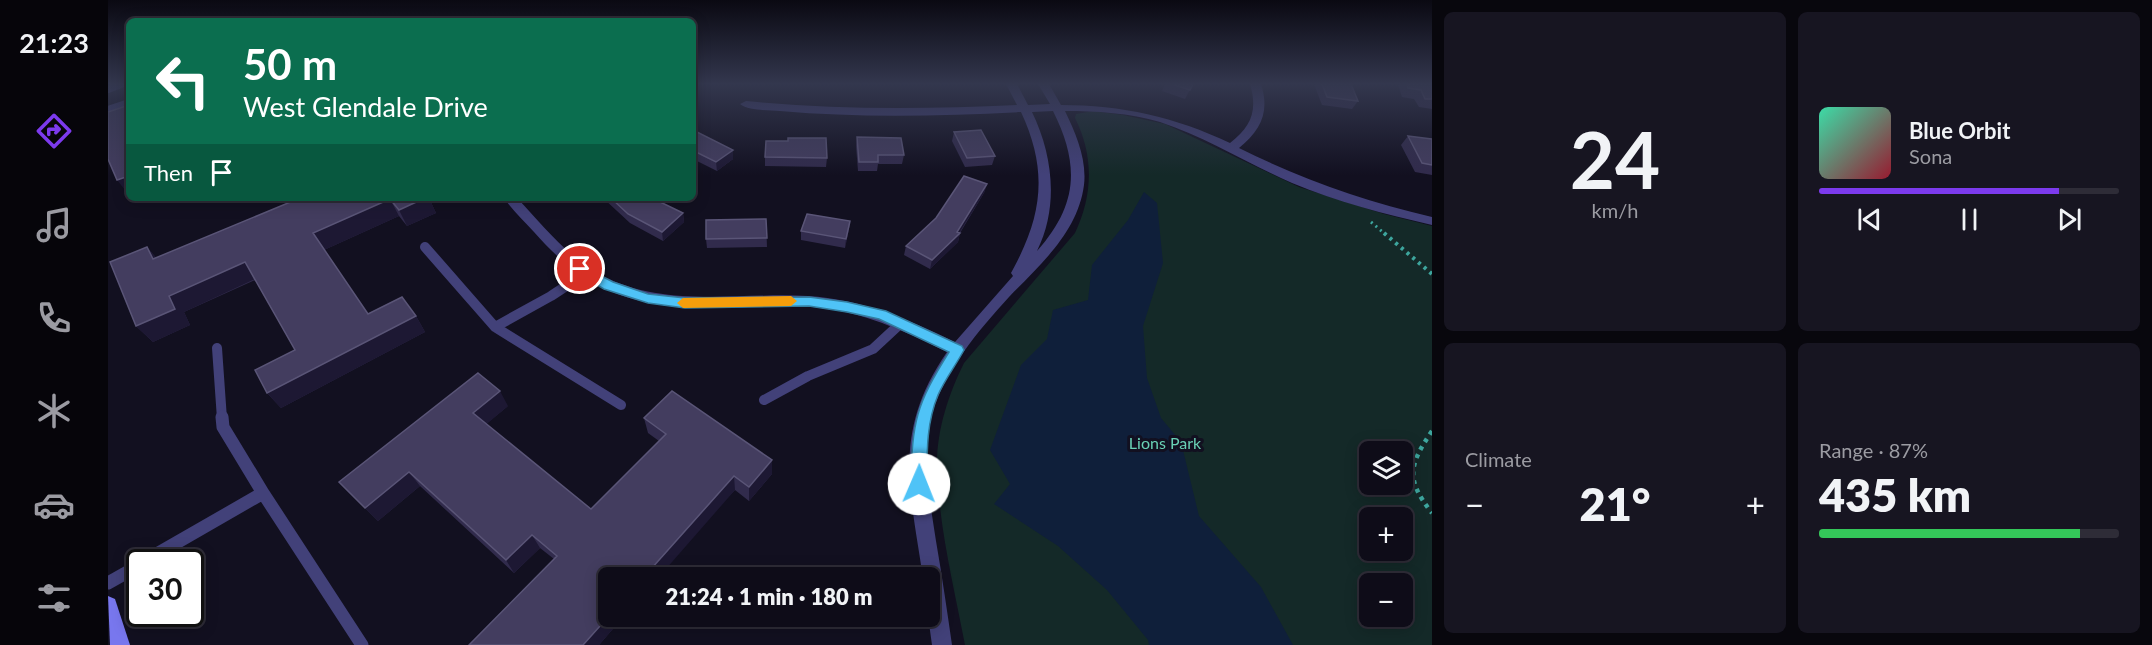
<!DOCTYPE html>
<meta charset="utf-8">
<style>
body{margin:0;font-family:Lato,sans-serif;background:#171521;color:#f1f3f6;height:100vh;display:flex;flex-direction:column;font-size:22px;white-space:nowrap}
*{box-sizing:border-box;margin:0}
p{font-size:20px;color:#9b9ba2}
.icon{flex:none;width:33px;height:33px;fill:none;stroke:currentColor;stroke-width:2;stroke-linecap:round;stroke-linejoin:round}
.map{position:relative;flex:1;overflow:hidden}
.side{display:flex;flex-direction:column;gap:12px;padding:12px;background:#08070d;width:720px}
.side>*{flex:none}
.guide{position:absolute;left:18px;top:18px;width:570px;height:183px;border-radius:9px;box-shadow:0 3px 15px #0003,0 0 0 2px #2e2c37;background:#0b6e4f;color:#fff;overflow:hidden}
.buttons{position:absolute;left:1251px;top:441px;display:grid;gap:12px}
.buttons a{display:grid;place-items:center;width:54px;height:54px;border-radius:9px;background:#0e0c18;box-shadow:0 3px 15px #0003,0 0 0 2px #2e2c37;font-size:30px}
.speed{position:absolute;left:18px;top:549px;display:flex;gap:12px;font-size:30px;font-weight:700;text-align:center}
.speed>*{display:grid;place-content:center;width:78px;height:78px;border-radius:50%;background:#0e0c18;box-shadow:0 3px 15px #0003,0 0 0 2px #2e2c37;line-height:1}
.speed .limit{border:3px solid #111;border-radius:9px;background:#fff;color:#111}
.pin{position:absolute;display:grid;place-items:center;width:51px;height:51px;color:#fff;margin:-26px;border:3px solid #fff;border-radius:50%;box-shadow:0 2px 6px #0007}
.me{position:absolute;width:66px;margin:-33px;rotate:1deg;stroke-linejoin:round;filter:drop-shadow(0 0 4px #0008)}
.turn{display:flex;align-items:center;gap:21px;height:126px;padding:0 18px;font-size:27px}
.turn .icon{width:78px;height:78px;stroke-width:2.5}
.turn b{display:block;font-size:42px;line-height:51px}
.then{display:flex;align-items:center;height:57px;padding:0 18px;background:#0003;gap:12px;font-size:22px}
.big{font-size:45px;font-weight:800;line-height:1.1}
.side .card{flex:1;display:flex;flex-direction:column;justify-content:center;gap:9px;min-width:0;padding:0 21px;border-radius:9px;background:#171521}
.side .dial{align-items:center;gap:0}
.dial b{font-size:78px;line-height:1}
.song{display:flex;align-items:center;gap:18px}
.cover{width:72px;height:72px;border-radius:9px;background:linear-gradient(135deg,hsl(160 70% 55%),hsl(350 70% 35%))}
.played{height:6px;border-radius:3px;background:linear-gradient(90deg,#7c3aed 80%,#2e2c37 80%)}
.keys{display:flex;justify-content:space-around;direction:ltr}
.heat{display:flex;justify-content:space-between;align-items:center;font-size:33px;direction:ltr}
.charge{height:9px;border-radius:4px;background:linear-gradient(90deg,#34c759 87%,#2e2c37 0)}
.side .tiles{flex:1;display:grid;gap:12px;grid-template-columns:repeat(2,1fr)}
.trip{position:absolute;left:490px;top:567px;width:342px;height:60px;border-radius:9px;background:#0e0c18;box-shadow:0 3px 15px #0003,0 0 0 2px #2e2c37;font-weight:800;line-height:60px;text-align:center}
main{display:flex;flex:1;min-height:0}
.dock{display:flex;flex-direction:column;width:108px;justify-content:space-around;align-items:center;background:#06050a;color:#9b9ba2}
.dock .icon{width:42px;height:42px}
.dock .active{color:#7c3aed}
.dock b{font-size:27px;color:#f1f3f6}
.map>svg:first-child{display:block}
.green{fill:#142928;fill-rule:evenodd}
.water{fill:#0f1f3a}
.lines{fill:none;stroke-linecap:round;stroke-linejoin:round}
.path-far2{stroke:#3da59d;stroke-width:3;stroke-dasharray:2 4;stroke-linecap:butt}
.path-far1{stroke:#3da59d;stroke-width:4;stroke-dasharray:3 4.5;stroke-linecap:butt}
.path{stroke:#3da59d;stroke-width:4.5;stroke-dasharray:4 5;stroke-linecap:butt}
.service-far2{stroke:#424179;stroke-width:8}
.service-far1{stroke:#424179;stroke-width:10}
.service{stroke:#424179;stroke-width:13}
.minor{fill:#424179;fill-rule:evenodd}
.secondary{fill:#7877ee;fill-rule:evenodd}
.wall{fill:#312b4c}
.shaded-wall{fill:#1d1833}
.building{fill:#433d5f;stroke:#5a5577;stroke-width:1.5}
.route{fill:#4fc3f7;stroke:#337fa1;stroke-width:1.5}
.slow{fill:#f59e0b}
.labels{text-anchor:middle;dominant-baseline:central;stroke-width:6;stroke-linejoin:round;paint-order:stroke}
.park-label{font-size:16px;fill:#69d0b5;stroke:#121020}
</style>
<main>
<nav class="dock">
<b>21:23</b>
<svg class="icon active" aria-label="directions" viewBox="0 0 24 24"><path d="M12 3l9 9-9 9-9-9zM9 14v-3h6M13 9l2 2-2 2"/></svg>
<svg class="icon" aria-label="music" viewBox="0 0 24 24"><path d="M9 18V5l10-2v13"/><circle cx="6" cy="18" r="3"/><circle cx="16" cy="16" r="3"/></svg>
<svg class="icon" aria-label="phone" viewBox="0 0 24 24"><path d="M5 4h4l2 5-3 2q2 4 5 5l2-3 5 2v4C11 20 4 13 5 4z"/></svg>
<svg class="icon" aria-label="climate" viewBox="0 0 24 24"><path d="M12 3v18M4 7l16 10M4 17L20 7"/></svg>
<svg class="icon" aria-label="car" viewBox="0 0 24 24"><path d="M5 17H2v-5l4-1 3-4h7l3 4 3 1v5h-3M9 17h6M6 11h13"/><circle cx="7" cy="17" r="2"/><circle cx="17" cy="17" r="2"/></svg>
<svg class="icon" aria-label="filters" viewBox="0 0 24 24"><path d="M4 7h16M4 17h16"/><circle cx="9" cy="7" r="2"/><circle cx="15" cy="17" r="2"/></svg>
</nav>
<div class="map">
<svg width="1324" height="645" viewBox="0 0 1324 645">
<rect width="100%" height="100%" fill="#121020"/>
<path class="green" d="M 985,111 L 1015,115 L 1057,124 L 1191,187 L 1276,214 L 1324,226 L 1324,645 L 857,645 C 846,586 830,525 829,464 C 829,429 841,393 856,363 L 967,233 C 985,195 986,156 967,118 L 968,114 ZM 1262,452 L 1294,452 L 1294,484 L 1262,484 ZM 1262,518 L 1294,518 L 1294,550 L 1262,550 ZM 1262,584 L 1294,584 L 1294,616 L 1262,616 Z"/>
<path class="water" d="M 1036,192 L 1049,203 L 1055,263 L 1035,326 L 1039,378 L 1053,418 L 1073,442 L 1091,516 L 1153,587 L 1185,645 L 1041,645 L 1040,640 L 999,590 L 950,546 L 886,504 L 902,484 L 882,450 L 913,365 L 939,339 L 945,310 L 980,300 L 984,265 L 1020,220 Z"/>
<g class="lines">
<path class="path-far2" d="M 1263,222 L 1278,235"/>
<path class="path-far1" d="M 1276,233 L 1324,274"/>
<path class="path" d="M 1324,431 C 1301,465 1297,479 1324,513"/>
<path class="service-far2" d="M 0,89 L 13,84
M 0,110 L 21,103"/>
<path class="service-far1" d="M 317,247 L 387,327
M 478,273 L 443,296 L 387,327 L 513,405
M 109,348 L 114,419
M 656,400 L 700,376 L 765,349 L 793,323"/>
<path class="service" d="M 155,493 L 254,645
M 35,562 L 155,493 L 115,427 L 114,417
M 0,583 L 32,565"/>
<path class="minor" d="M 898,84 L 909,84 L 920,105 L 942,104 L 930,84 L 941,84 L 953,105 C 1014,105 1067,117 1122,143 C 1143,127 1150,111 1142,84 L 1153,84 C 1162,112 1153,130 1131,148 C 1193,179 1256,201 1324,217 L 1324,225 C 1277,214 1229,202 1184,183 C 1140,164 1098,137 1052,122 C 1022,113 988,111 957,111 C 968,134 979,159 976,185 C 970,232 932,265 901,297 C 870,331 837,370 824,414 C 812,455 822,500 828,541 C 834,576 839,610 844,645 L 824,645 L 820,616 L 822,616 L 822,578 L 815,578 C 802,489 784,432 839,352 C 801,333 762,315 720,309 C 686,303 650,307 616,308 C 532,309 482,296 426,232 C 416,221 404,210 396,198 L 409,198 C 435,225 459,257 493,275 C 557,309 631,292 700,296 C 752,299 800,319 847,342 L 905,276 L 903,273 C 934,217 941,172 913,112 C 832,116 753,118 672,111 C 661,110 641,111 632,104 L 638,101 C 729,110 818,109 909,105 ZM 945,111 C 972,165 970,205 929,251 C 951,207 945,155 924,112 Z"/>
<path class="secondary" d="M 0,596 L 7,599 L 22,645 L 2,645 Z"/>
</g>
<path class="wall" d="M 1057,84 L 1085,84 L 1077,99 L 1054,91 Z
M 1206,84 L 1243,84 L 1250,101 L 1244,109 L 1214,105 Z
M 1290,84 L 1324,84 L 1324,109 L 1311,107 L 1306,99 L 1294,97 Z
M 585,130 L 625,150 L 625,159 L 609,171 L 589,161 L 585,164 Z
M 846,132 L 887,156 L 884,165 L 857,167 L 844,141 Z
M 1300,136 L 1324,139 L 1324,175 L 1307,172 L 1293,145 Z
M 749,137 L 796,155 L 794,164 L 770,164 L 769,171 L 750,171 L 748,146 Z
M 680,141 L 719,158 L 718,167 L 657,166 L 657,157 Z
M 879,184 L 876,193 L 852,233 L 850,242 L 822,269 L 796,255 L 798,246 Z
M 192,198 L 321,198 L 328,213 L 299,226 L 291,216 L 216,250 L 260,314 L 308,316 L 317,332 L 173,408 L 159,393 L 187,350 L 147,280 L 76,312 L 82,325 L 45,342 L 28,326 L 39,247 L 48,258 Z
M 495,198 L 544,198 L 575,213 L 576,222 L 555,241 L 522,223 Z
M 658,219 L 659,247 L 599,248 L 598,239 Z
M 742,221 L 741,229 L 737,248 L 693,240 L 693,231 Z
M 400,406 L 378,424 L 483,509 L 551,441 L 540,433 L 536,418 L 664,474 L 641,501 L 627,490 L 501,616 L 516,616 L 491,645 L 446,559 L 432,548 L 406,573 L 312,486 L 270,521 L 231,482 Z"/>
<path class="shaded-wall" d="M 625,150 L 625,159 L 609,171 L 608,162 Z
M 588,152 L 589,161 L 585,164 L 585,155 Z
M 21,176 L 21,195 L 9,180 Z
M 879,184 L 876,193 L 850,235 L 852,233 L 850,242 L 822,269 L 824,260 Z
M 317,198 L 321,198 L 328,213 L 299,226 L 291,210 Z
M 282,199 L 291,216 L 216,250 L 205,233 Z
M 575,213 L 576,222 L 555,241 L 554,232 Z
M 742,221 L 741,229 L 737,248 L 738,239 Z
M 39,247 L 54,264 L 45,259 Z
M 137,262 L 149,278 L 76,312 L 82,325 L 45,342 L 28,326 L 61,296 Z
M 308,316 L 317,332 L 173,408 L 159,393 Z
M 392,391 L 400,406 L 374,428 L 365,413 Z
M 664,460 L 664,474 L 641,501 L 641,487 Z
M 301,472 L 312,486 L 270,521 L 257,508 Z
M 626,476 L 627,490 L 550,578 L 535,578 Z
M 424,535 L 432,548 L 406,573 L 398,560 Z
M 501,616 L 516,616 L 491,645 L 475,645 Z"/>
<path class="building" d="M 1064,84 L 1085,84 L 1082,90 Z
M 1214,84 L 1243,84 L 1250,101 L 1219,97 Z
M 1299,84 L 1324,84 L 1324,99 L 1317,99 L 1313,90 L 1300,88 Z
M 21,105 L 21,176 L 9,180 L 0,159 L 0,112 Z
M 585,130 L 625,150 L 608,162 L 588,152 L 585,155 Z
M 873,130 L 887,156 L 859,158 L 846,132 Z
M 1300,136 L 1324,139 L 1324,165 L 1314,163 Z
M 749,137 L 793,138 L 796,155 L 770,155 L 770,162 L 751,162 Z
M 680,138 L 718,138 L 719,158 L 657,157 L 658,141 L 680,141 Z
M 856,176 L 879,184 L 849,232 L 852,233 L 824,260 L 798,246 L 828,218 Z
M 192,198 L 317,198 L 291,210 L 282,199 L 205,233 L 260,314 L 294,297 L 308,316 L 159,393 L 147,370 L 187,350 L 137,262 L 61,296 L 67,309 L 28,326 L 2,262 L 39,247 L 45,259 Z
M 503,198 L 544,198 L 575,213 L 554,232 L 520,214 Z
M 699,214 L 742,221 L 738,239 L 693,231 Z
M 658,219 L 659,238 L 598,239 L 598,220 Z
M 370,373 L 392,391 L 365,413 L 483,509 L 558,434 L 536,418 L 564,391 L 664,460 L 641,487 L 626,476 L 535,578 L 501,578 L 501,616 L 475,645 L 361,645 L 449,556 L 424,535 L 398,560 L 301,472 L 257,508 L 231,482 Z"/>
<linearGradient id="sky" x2="0" y2="1"><stop stop-color="#0a0912"/><stop offset="0.48" stop-color="#33374e"/><stop offset="1" stop-color="#33374e" stop-opacity="0"/></linearGradient>
<rect width="1324" height="175" fill="url(#sky)"/>
<path class="route" d="M 472,265 L 505,282 L 540,294 L 577,298 L 701,297 L 739,302 L 778,311 L 854,346 L 856,350 C 848,365 837,379 830,395 C 818,424 819,453 819,484 L 816,489 L 811,491 L 805,489 L 803,484 C 804,421 808,405 841,352 L 771,319 L 739,312 L 701,306 L 577,308 L 540,303 L 496,289 L 468,273 L 466,269 L 468,266 Z"/>
<path class="slow" d="M 683,296 L 689,301 L 683,306 L 575,308 L 569,303 L 575,298 Z"/>
<g class="labels">
<g class="park-label">
<text x="1057" y="442">Lions Park</text>
</g>
</g>
</svg>
<div class="buttons">
<a><svg class="icon" aria-label="layers" viewBox="0 0 24 24"><path d="M12 4l9 5-9 5-9-5zM3 14l9 5 9-5"/></svg></a>
<a>+</a>
<a>−</a>
</div>
<div class="speed"><div class="limit">30</div></div>
<div class="pin" style="left:472px;top:269px;background:#d93025"><svg class="icon" aria-label="arrive" viewBox="0 0 24 24"><path d="M6 21V4h12l-3 4 3 4H6"/></svg></div>
<svg class="me" style="left:811px;top:484px" viewBox="-20 -20 40 40"><circle r="19" fill="#fff"/><path d="M0-13L10 11 0 6-10 11z" fill="#4fc3f7"/></svg>
<div class="trip">21:24 · 1 min · 180 m</div>
<div class="guide">
<div class="turn"><svg class="icon" aria-label="left" viewBox="0 0 24 24"><path d="M17 20v-9H6M10 6l-5 5 5 5"/></svg><div><b>50 m</b>West Glendale Drive</div></div>
<div class="then">Then<svg class="icon" aria-label="arrive" viewBox="0 0 24 24"><path d="M6 21V4h12l-3 4 3 4H6"/></svg></div>
</div>
</div>
<section class="side">
<div class="tiles">
<div class="card dial"><b>24</b><p>km/h</p></div>
<div class="card">
<div class="song"><i class="cover"></i><div><b>Blue Orbit</b><p>Sona</p></div></div>
<div class="played"></div>
<div class="keys"><svg class="icon" aria-label="previous" viewBox="0 0 24 24"><path d="M18 5L8 12l10 7zM5 5v14"/></svg><svg class="icon" aria-label="pause" viewBox="0 0 24 24"><path d="M8 5v14M16 5v14"/></svg><svg class="icon" aria-label="next" viewBox="0 0 24 24"><path d="M6 5l10 7-10 7zM19 5v14"/></svg></div>
</div>
<div class="card"><p>Climate</p>
<div class="heat"><a>−</a><b class="big">21°</b><a>+</a></div>
</div>
<div class="card"><p>Range · 87%</p><b class="big">435 km</b><div class="charge"></div></div>
</div>
</section>
</main>
